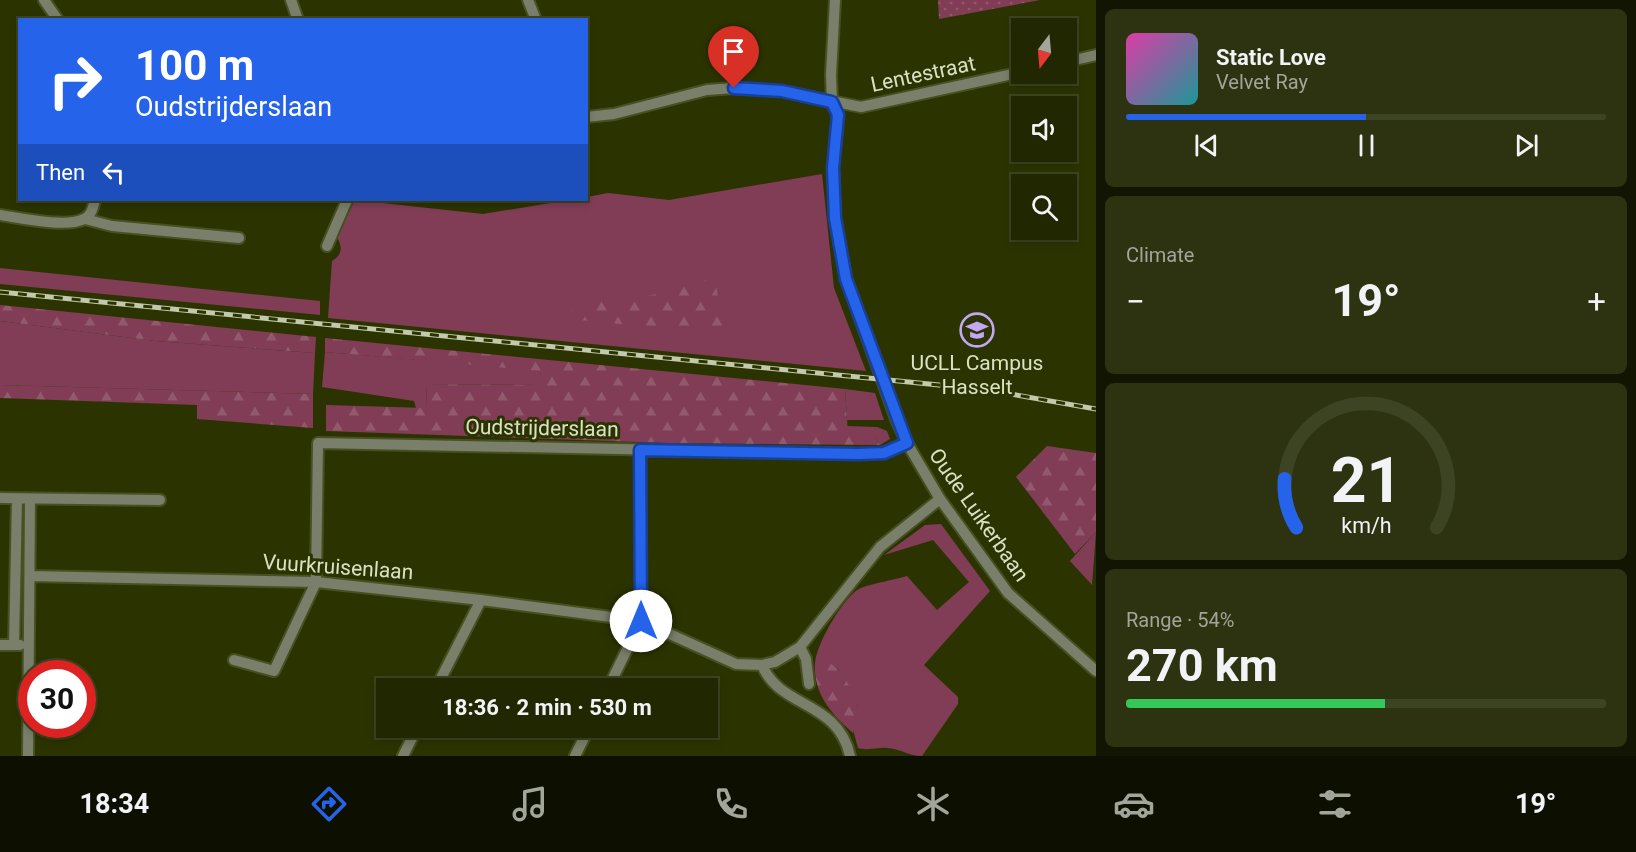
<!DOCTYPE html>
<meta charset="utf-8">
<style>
body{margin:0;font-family:Roboto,sans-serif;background:#2d3310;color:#f1f3f6;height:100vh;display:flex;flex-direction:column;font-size:22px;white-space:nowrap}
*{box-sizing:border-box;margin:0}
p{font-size:20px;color:#a2a599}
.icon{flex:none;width:33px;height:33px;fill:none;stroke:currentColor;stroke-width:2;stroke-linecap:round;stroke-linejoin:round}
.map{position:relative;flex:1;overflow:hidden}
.details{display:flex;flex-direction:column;gap:9px;padding:9px;background:#121501;width:540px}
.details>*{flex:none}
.hud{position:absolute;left:18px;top:18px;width:570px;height:183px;border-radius:0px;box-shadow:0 3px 9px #0003,0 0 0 2px #3d4423;background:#2563eb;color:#fff;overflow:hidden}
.needle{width:39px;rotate:196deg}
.fabs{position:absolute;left:1011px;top:18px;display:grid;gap:12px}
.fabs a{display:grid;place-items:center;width:66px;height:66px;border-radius:0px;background:#202701;box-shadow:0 3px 9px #0003,0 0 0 2px #3d4423;font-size:30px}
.speed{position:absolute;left:18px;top:660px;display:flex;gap:12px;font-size:30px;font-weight:700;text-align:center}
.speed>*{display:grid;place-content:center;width:78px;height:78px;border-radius:50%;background:#202701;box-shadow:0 3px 9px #0003,0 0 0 2px #3d4423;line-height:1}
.speed .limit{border:9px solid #d22;background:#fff;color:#111}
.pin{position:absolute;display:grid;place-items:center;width:51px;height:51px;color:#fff;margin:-62px -26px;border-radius:50% 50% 50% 0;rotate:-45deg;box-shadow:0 0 6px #0007}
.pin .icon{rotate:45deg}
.me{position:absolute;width:66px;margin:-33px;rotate:0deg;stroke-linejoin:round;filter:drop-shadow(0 0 4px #0008)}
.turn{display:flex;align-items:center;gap:21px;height:126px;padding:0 18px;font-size:27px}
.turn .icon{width:78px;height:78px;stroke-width:2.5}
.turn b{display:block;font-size:42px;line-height:51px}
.then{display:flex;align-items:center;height:57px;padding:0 18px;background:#0003;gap:12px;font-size:22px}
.big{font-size:45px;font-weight:700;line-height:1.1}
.details .card{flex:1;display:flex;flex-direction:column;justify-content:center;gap:9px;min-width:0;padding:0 21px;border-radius:9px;background:#2d3310}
.details .dial{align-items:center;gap:0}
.dial svg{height:156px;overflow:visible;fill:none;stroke:#3d4423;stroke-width:7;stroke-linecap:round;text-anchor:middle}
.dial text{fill:#f1f3f6;stroke:none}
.song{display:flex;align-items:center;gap:18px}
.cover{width:72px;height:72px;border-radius:9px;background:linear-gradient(135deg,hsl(320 70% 55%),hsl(180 70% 35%))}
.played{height:6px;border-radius:3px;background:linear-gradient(90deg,#2563eb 50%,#3d4423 50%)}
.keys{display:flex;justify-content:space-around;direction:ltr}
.heat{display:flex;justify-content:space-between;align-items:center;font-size:33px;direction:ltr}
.charge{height:9px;border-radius:4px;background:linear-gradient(90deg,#34c759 54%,#3d4423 0)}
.trip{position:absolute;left:376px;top:678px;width:342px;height:60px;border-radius:0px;background:#202701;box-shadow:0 3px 9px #0003,0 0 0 2px #3d4423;font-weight:700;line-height:60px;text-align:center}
.tab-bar{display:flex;height:96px;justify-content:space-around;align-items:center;background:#0d1000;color:#a2a599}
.tab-bar .icon{width:42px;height:42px}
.tab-bar .on{color:#2563eb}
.tab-bar b{font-size:27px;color:#f1f3f6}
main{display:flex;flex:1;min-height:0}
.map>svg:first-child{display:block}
.green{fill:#813d55}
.forest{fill:url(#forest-firs)}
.park{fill:url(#park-dots)}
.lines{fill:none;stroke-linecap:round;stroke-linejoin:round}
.street-casing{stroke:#475021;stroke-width:14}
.street{stroke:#797f6a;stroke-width:10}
.rail-casing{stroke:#c2c9ac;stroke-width:5}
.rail{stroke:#2b3401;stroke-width:3;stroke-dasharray:9;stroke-linecap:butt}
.route-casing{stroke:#184099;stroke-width:15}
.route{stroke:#2563eb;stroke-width:10}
.labels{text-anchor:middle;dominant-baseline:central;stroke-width:6;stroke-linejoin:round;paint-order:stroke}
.street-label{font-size:21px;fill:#dae1c7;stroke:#2b3401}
.poi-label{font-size:21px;fill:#dae1c7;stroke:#2b3401}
</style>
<main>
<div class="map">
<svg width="1096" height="756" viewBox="0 0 1096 756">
<defs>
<pattern id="forest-firs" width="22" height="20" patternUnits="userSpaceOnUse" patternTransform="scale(1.5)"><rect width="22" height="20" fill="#813d55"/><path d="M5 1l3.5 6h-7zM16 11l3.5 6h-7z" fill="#92596c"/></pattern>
<pattern id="park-dots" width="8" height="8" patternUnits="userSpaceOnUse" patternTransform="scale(1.5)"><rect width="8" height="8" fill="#813d55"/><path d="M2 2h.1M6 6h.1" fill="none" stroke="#92596c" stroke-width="1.8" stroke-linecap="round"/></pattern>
</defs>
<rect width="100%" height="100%" fill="#2b3401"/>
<path class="green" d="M 822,174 L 834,288 L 866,371 L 328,318 L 332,261 C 342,255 343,248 337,237 L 355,200 L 483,214 L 569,200 L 586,200 L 587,197 L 608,193 L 669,200 Z
M 0,268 L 320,301 L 320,315 L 0,284 Z
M 0,321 L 155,341 L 315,353 L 313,394 L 0,385 Z
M 325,352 L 541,370 L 540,385 L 427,384 L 426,408 L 416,408 L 414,401 L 322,387 Z
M 845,389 L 875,393 L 884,420 L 847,420 Z
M 847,426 L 877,427 L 887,431 L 890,439 L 880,445 L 876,438 L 847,435 Z
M 941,524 L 990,591 L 924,665 L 958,697 L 958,704 L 922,756 C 909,756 901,749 888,748 C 877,747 868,751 858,748 L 852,726 L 858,705 C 844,682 848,663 815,663 C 817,643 841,602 857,590 C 867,584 895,580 907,576 L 937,610 L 969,582 L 933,540 L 884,555 L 925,525 Z
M 1096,532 L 1092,585 L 1070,561 Z"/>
<path class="forest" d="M 706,280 L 715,281 L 725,334 L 558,318 L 587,303 L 605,299 L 641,298 Z
M 0,305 L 316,337 L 315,353 L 155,341 L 0,321 Z
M 325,338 L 845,389 L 848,434 L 866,435 L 876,438 L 880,445 L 667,443 L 326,431 L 326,405 L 426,408 L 427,384 L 539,385 L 541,371 L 325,352 Z
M 0,385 L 313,394 L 313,428 L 197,419 L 197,405 L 0,398 Z
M 1047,446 L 1096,453 L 1096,532 L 1075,554 L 1016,477 Z
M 815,663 L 830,663 L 843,673 L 858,705 L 853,733 C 831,714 813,693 815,663 Z"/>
<path class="park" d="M 938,0 L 1040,0 L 939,19 Z"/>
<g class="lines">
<g class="street-casing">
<path id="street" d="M 44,0 L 58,20
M 291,0 L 298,20
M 528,0 L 536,20
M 835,0 L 831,75 L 832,102 L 838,115 L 833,168 L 835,218 L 846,279 L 896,419 L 907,443 L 940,499 L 1008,593 L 1096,671
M 1066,62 L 1096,55
M 586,117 L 614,114 L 707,90 L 734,88 L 782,91 L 861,107 L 1022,72
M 0,215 C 20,218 67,228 84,219 C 92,215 93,207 95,200
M 85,219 L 112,226 L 239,238
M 327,246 L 347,200
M 0,498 L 160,500
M 30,576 L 316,582 L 481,600 L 641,621 L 736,664 L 762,665 L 775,662 L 800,647 L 880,547 L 940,499
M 0,645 L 20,645
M 14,645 L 17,499
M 800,647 L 806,659 L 809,684
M 234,660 L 274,671 L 316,582 L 318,443 L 859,454 L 883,453 L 907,443
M 762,665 C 780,709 838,700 850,756
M 436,688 L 481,600
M 608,688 L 641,621 L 640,450
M 28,756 L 30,499
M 403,756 L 417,728
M 575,756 L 589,728"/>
</g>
<use href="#street" class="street"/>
<g class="rail-casing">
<path id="rail" d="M 0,292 L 939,385 L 1005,393 L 1096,409"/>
</g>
<use href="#rail" class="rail"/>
</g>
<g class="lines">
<g class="route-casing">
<path id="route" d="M 641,621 L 640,450 L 859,454 L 884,453 L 907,443 L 846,279 L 835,218 L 833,168 L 838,115 L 832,102 L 782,91 L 734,88"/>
</g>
<use href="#route" class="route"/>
</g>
<defs>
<g id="university-ring" transform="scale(1.725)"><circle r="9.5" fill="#2b3401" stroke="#c2a8f3" stroke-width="1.5"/><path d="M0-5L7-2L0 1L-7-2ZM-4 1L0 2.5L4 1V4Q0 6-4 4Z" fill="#c2a8f3"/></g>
</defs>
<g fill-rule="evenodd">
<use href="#university-ring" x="977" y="330"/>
</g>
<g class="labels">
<g class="street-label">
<text transform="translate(923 74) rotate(-12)">Lentestraat</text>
<text transform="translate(542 428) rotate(1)">Oudstrijderslaan</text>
<text transform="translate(979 515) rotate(55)">Oude Luikerbaan</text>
<text transform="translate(338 567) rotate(4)">Vuurkruisenlaan</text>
</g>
<g class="poi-label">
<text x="977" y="363">UCLL Campus<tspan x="977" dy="24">Hasselt</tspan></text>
</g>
</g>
</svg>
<div class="fabs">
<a><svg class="needle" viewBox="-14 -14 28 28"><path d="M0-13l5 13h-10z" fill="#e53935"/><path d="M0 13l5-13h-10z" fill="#a2a599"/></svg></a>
<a><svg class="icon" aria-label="sound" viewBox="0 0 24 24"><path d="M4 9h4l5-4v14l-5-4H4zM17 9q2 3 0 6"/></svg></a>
<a><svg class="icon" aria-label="search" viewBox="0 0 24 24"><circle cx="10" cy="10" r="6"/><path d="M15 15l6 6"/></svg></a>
</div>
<div class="speed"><div class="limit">30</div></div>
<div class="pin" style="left:734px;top:88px;background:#d93025"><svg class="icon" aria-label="arrive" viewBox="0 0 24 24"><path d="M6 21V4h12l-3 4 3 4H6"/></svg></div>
<svg class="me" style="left:641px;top:621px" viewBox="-20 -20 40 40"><circle r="19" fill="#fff"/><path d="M0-13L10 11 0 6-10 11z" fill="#2563eb"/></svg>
<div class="trip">18:36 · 2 min · 530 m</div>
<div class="hud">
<div class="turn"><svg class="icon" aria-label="right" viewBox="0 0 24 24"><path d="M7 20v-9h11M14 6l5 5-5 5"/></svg><div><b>100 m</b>Oudstrijderslaan</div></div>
<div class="then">Then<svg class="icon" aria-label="left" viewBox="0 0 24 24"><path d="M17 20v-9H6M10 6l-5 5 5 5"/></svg></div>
</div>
</div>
<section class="details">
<div class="card">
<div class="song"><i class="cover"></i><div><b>Static Love</b><p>Velvet Ray</p></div></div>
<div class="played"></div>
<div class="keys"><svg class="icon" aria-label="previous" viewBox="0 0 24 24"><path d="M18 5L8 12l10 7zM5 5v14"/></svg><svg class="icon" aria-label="pause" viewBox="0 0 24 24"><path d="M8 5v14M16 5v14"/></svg><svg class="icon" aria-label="next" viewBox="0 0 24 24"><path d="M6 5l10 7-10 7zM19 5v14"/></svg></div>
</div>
<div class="card"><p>Climate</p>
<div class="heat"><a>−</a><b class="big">19°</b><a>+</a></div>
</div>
<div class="card dial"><svg viewBox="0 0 100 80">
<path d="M14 69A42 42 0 1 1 86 69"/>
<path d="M14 69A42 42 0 0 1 8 44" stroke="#2563eb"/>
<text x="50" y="56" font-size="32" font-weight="700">21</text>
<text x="50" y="72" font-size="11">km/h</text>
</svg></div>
<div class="card"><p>Range · 54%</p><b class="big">270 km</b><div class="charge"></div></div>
</section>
</main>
<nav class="tab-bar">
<b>18:34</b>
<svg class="icon on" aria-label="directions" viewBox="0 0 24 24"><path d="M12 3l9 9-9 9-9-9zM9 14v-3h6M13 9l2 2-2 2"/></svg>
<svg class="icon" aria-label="music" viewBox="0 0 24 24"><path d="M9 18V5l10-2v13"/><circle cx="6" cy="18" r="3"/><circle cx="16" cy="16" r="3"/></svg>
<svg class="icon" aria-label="phone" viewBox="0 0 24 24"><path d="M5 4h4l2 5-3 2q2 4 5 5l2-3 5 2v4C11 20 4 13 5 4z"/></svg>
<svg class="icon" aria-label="climate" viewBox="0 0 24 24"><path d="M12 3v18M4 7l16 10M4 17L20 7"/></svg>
<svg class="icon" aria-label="car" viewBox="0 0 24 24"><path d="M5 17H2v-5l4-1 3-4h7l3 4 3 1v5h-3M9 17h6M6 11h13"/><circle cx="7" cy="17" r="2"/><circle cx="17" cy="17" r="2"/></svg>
<svg class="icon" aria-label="filters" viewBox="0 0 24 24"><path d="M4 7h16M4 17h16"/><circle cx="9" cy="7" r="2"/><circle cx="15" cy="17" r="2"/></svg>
<b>19°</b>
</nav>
